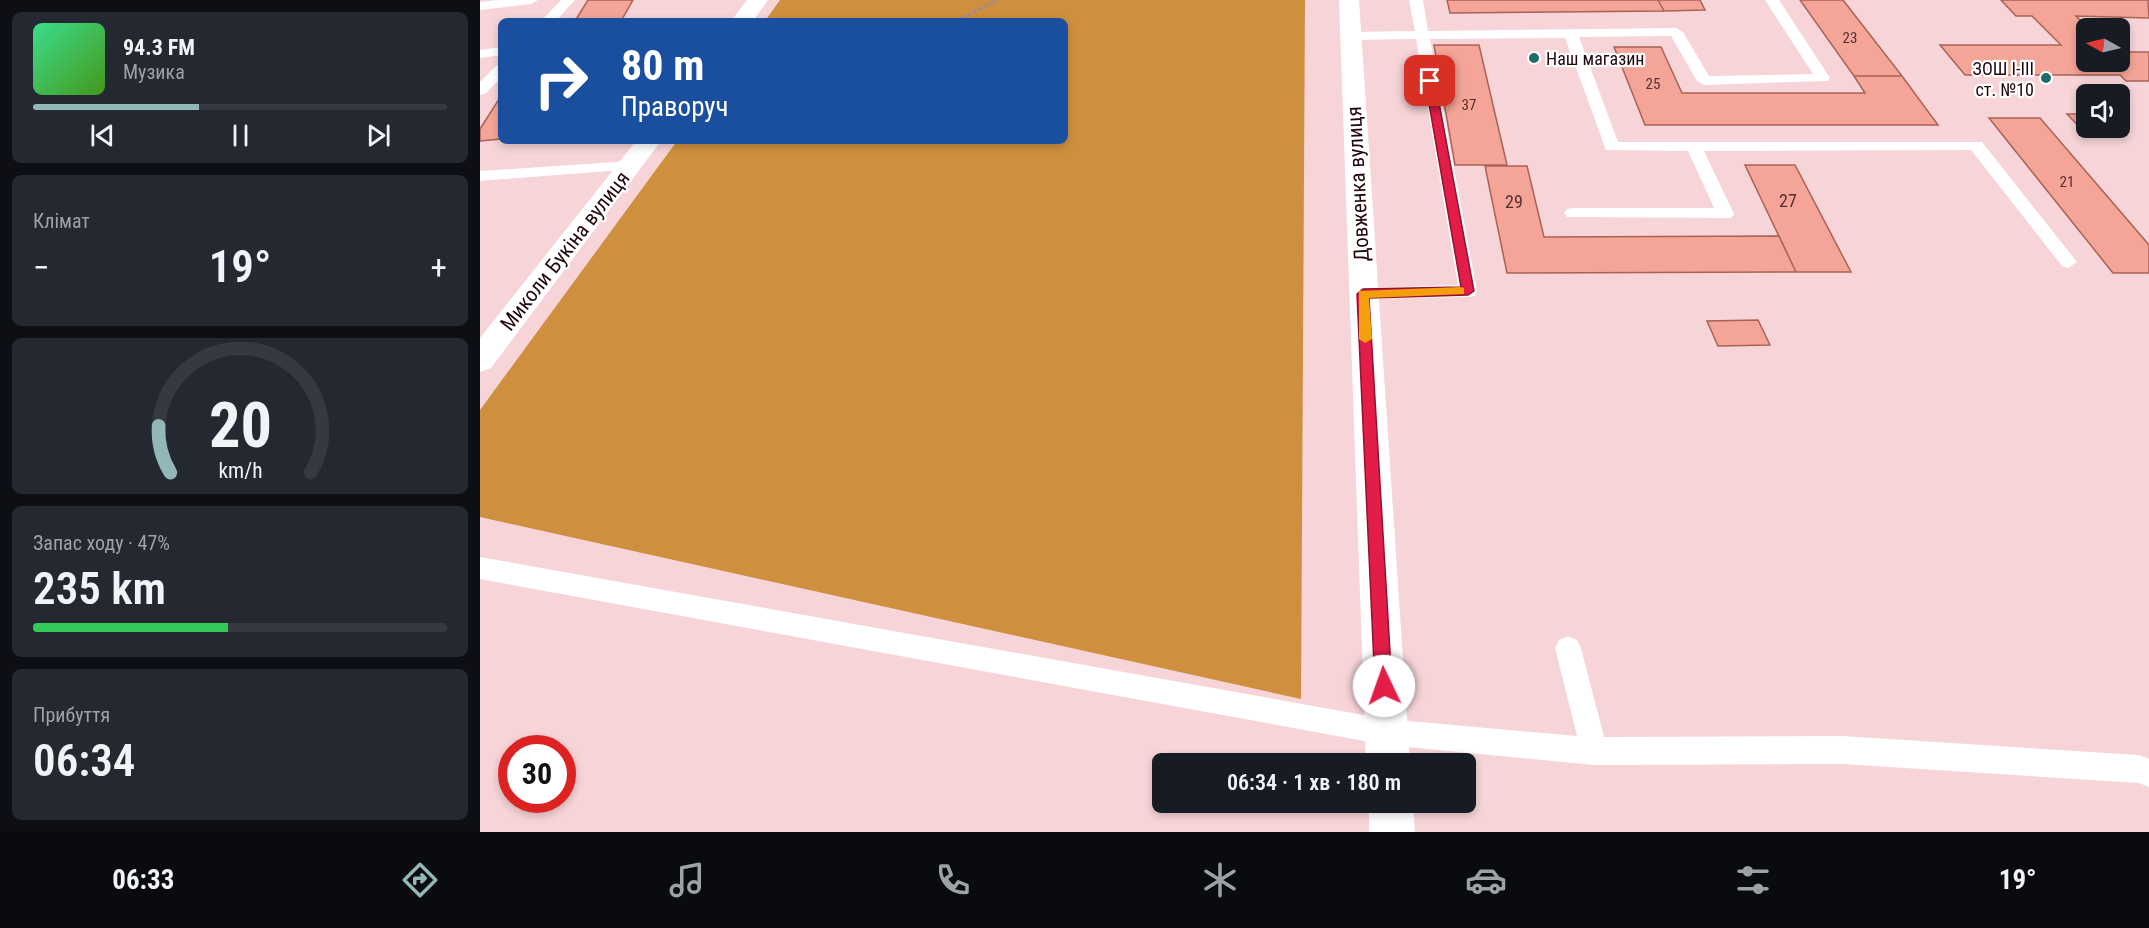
<!DOCTYPE html>
<html lang="uk">
<meta charset="utf-8">
<style>
body{margin:0;font-family:"Roboto Condensed",sans-serif;background:#242831;color:#f1f3f6;height:100vh;display:flex;flex-direction:column;font-size:22px;white-space:nowrap}
*{box-sizing:border-box;margin:0}
p{font-size:20px;color:#9ea1a6}
.icon{flex:none;width:33px;height:33px;fill:none;stroke:currentColor;stroke-width:2;stroke-linecap:round;stroke-linejoin:round}
.map{position:relative;flex:1;overflow:hidden}
.drawer{display:flex;flex-direction:column;gap:12px;padding:12px;background:#0d0f14;width:480px}
.drawer>*{flex:none}
.hud{position:absolute;left:18px;top:18px;width:570px;height:126px;border-radius:9px;box-shadow:0 3px 9px #0003;background:#1a4fa0;color:#fff;overflow:hidden}
.needle{width:39px;rotate:278deg}
.controls{position:absolute;left:1596px;top:18px;display:grid;gap:12px}
.controls a{display:grid;place-items:center;width:54px;height:54px;border-radius:9px;background:#171b24;box-shadow:0 3px 9px #0003;font-size:30px}
.speed{position:absolute;left:18px;top:735px;display:flex;gap:12px;font-size:30px;font-weight:700;text-align:center}
.speed>*{display:grid;place-content:center;width:78px;height:78px;border-radius:50%;background:#171b24;box-shadow:0 3px 9px #0003;line-height:1}
.speed .limit{border:9px solid #d22;background:#fff;color:#111}
.pin{position:absolute;display:grid;place-items:center;width:51px;height:51px;color:#fff;margin:-26px;border-radius:12px;box-shadow:0 3px 9px #0006}
.me{position:absolute;width:66px;margin:-33px;rotate:357deg;stroke-linejoin:round;filter:drop-shadow(0 0 4px #0008)}
.turn{display:flex;align-items:center;gap:21px;height:126px;padding:0 24px;font-size:27px}
.turn .icon{width:78px;height:78px;stroke-width:2.5}
.turn b{display:block;font-size:42px;line-height:51px}
.big{font-size:45px;font-weight:600;line-height:1.1}
.drawer .widget{flex:1;display:flex;flex-direction:column;justify-content:center;gap:9px;min-width:0;padding:0 21px;border-radius:9px;background:#242831}
.drawer .dial{align-items:center;gap:0}
.dial svg{height:156px;overflow:visible;fill:none;stroke:#363941;stroke-width:7;stroke-linecap:round;text-anchor:middle}
.dial text{fill:#f1f3f6;stroke:none}
.song{display:flex;align-items:center;gap:18px}
.cover{width:72px;height:72px;border-radius:9px;background:linear-gradient(135deg,hsl(150 70% 55%),hsl(100 70% 35%))}
.played{height:6px;border-radius:3px;background:linear-gradient(90deg,#93b6b7 40%,#363941 40%)}
.keys{display:flex;justify-content:space-around;direction:ltr}
.heat{display:flex;justify-content:space-between;align-items:center;font-size:33px;direction:ltr}
.charge{height:9px;border-radius:4px;background:linear-gradient(90deg,#34c759 47%,#363941 0)}
.trip{position:absolute;left:672px;top:753px;width:324px;height:60px;border-radius:9px;background:#171b24;box-shadow:0 3px 9px #0003;font-weight:600;line-height:60px;text-align:center}
.dock{display:flex;height:96px;justify-content:space-around;align-items:center;background:#090b0e;color:#9ea1a6}
.dock .icon{width:42px;height:42px}
.dock .on{color:#93b6b7}
.dock b{font-size:27px;color:#f1f3f6}
main{display:flex;flex:1;min-height:0}
.map>svg:first-child{display:block}
.forest{fill:#ce903e}
.building{fill:#f4a597;stroke:#aa6256;stroke-width:1.5}
.lines{fill:none;stroke-linecap:round;stroke-linejoin:round}
.path{stroke:#a8888c;stroke-width:3;stroke-dasharray:4.5 2;stroke-linecap:butt}
.lane{fill:#fff;fill-rule:evenodd}
.street{fill:#fff;fill-rule:evenodd}
.secondary{fill:#fff;fill-rule:evenodd}
.route{fill:#e11d48;stroke:#92132f;stroke-width:1.5}
.slow{fill:#f59e0b}
.poi-dot{fill:#216c69;stroke:#fff;stroke-width:2}
.labels{text-anchor:middle;dominant-baseline:central;stroke-width:4.5;stroke-linejoin:round;paint-order:stroke}
.far-number-label{font-size:15px;fill:#572e30}
.far-poi-label{font-size:18px;fill:#23070d;stroke:#fff;text-anchor:start}
.number-label{font-size:18px;fill:#572e30}
.street-label{font-size:21px;fill:#23070d;stroke:#fff}
</style>
<main>
<section class="drawer">
<div class="widget">
<div class="song"><i class="cover"></i><div><b>94.3 FM</b><p>Музика</p></div></div>
<div class="played"></div>
<div class="keys"><svg class="icon" aria-label="previous" viewBox="0 0 24 24"><path d="M18 5L8 12l10 7zM5 5v14"/></svg><svg class="icon" aria-label="pause" viewBox="0 0 24 24"><path d="M8 5v14M16 5v14"/></svg><svg class="icon" aria-label="next" viewBox="0 0 24 24"><path d="M6 5l10 7-10 7zM19 5v14"/></svg></div>
</div>
<div class="widget"><p>Клімат</p>
<div class="heat"><a>−</a><b class="big">19°</b><a>+</a></div>
</div>
<div class="widget dial"><svg viewBox="0 0 100 80">
<path d="M14 69A42 42 0 1 1 86 69"/>
<path d="M14 69A42 42 0 0 1 8 45" stroke="#93b6b7"/>
<text x="50" y="56" font-size="32" font-weight="700">20</text>
<text x="50" y="72" font-size="11">km/h</text>
</svg></div>
<div class="widget"><p>Запас ходу · 47%</p><b class="big">235 km</b><div class="charge"></div></div>
<div class="widget"><p>Прибуття</p><b class="big">06:34</b></div>
</section>
<div class="map">
<svg width="1669" height="832" viewBox="0 0 1669 832">
<rect width="100%" height="100%" fill="#f6d4d7"/>
<path class="forest" d="M 300,0 L 825,0 L 821,699 L 0,517 L 0,410 L 197,141 L 585,141 L 585,21 L 285,21 Z"/>
<path class="building" d="M 108,0 L 153,0 L 141,21 L 95,21 Z
M 967,0 L 1178,0 L 1184,11 L 970,13 Z
M 1178,0 L 1220,0 L 1225,10 L 1184,11 Z
M 1320,0 L 1363,0 L 1422,76 L 1374,76 Z
M 1521,0 L 1668,0 L 1669,18 L 1596,16 L 1609,28 L 1606,28 L 1606,62 L 1640,62 L 1640,52 L 1669,52 L 1669,81 L 1646,81 L 1640,75 L 1485,75 L 1460,45 L 1581,45 L 1552,16 L 1536,16 Z
M 954,45 L 999,45 L 1027,165 L 975,165 Z
M 1134,47 L 1181,47 L 1202,93 L 1385,93 L 1374,76 L 1422,76 L 1458,125 L 1165,125 Z
M 21,96 L 21,139 L 0,141 L 0,129 Z
M 1587,114 L 1606,114 L 1606,128 L 1629,128 L 1637,137 L 1609,137 Z
M 1509,118 L 1560,118 L 1669,245 L 1669,273 L 1633,273 Z
M 1265,165 L 1315,165 L 1371,272 L 1316,272 Z
M 1005,166 L 1047,166 L 1064,237 L 1299,236 L 1316,272 L 1027,273 Z
M 1278,320 L 1290,345 L 1238,346 L 1227,321 Z"/>
<g class="lines">
<path class="path" d="M 475,21 L 518,0"/>
<path class="lane" d="M 17,0 L 58,0 L 51,4 L 0,10 L 0,2 Z
M 81,0 L 95,0 L 76,21 L 61,21 Z
M 929,0 L 943,0 L 948,31 L 1196,28 L 1203,32 L 1229,76 L 1333,74 L 1285,0 L 1299,0 L 1350,78 L 1348,81 L 1224,85 L 1217,81 L 1191,36 L 1099,37 L 1138,142 L 1502,142 L 1597,262 L 1588,268 L 1582,266 L 1491,150 L 1224,151 L 1254,214 L 1251,218 L 1087,217 L 1084,213 L 1087,209 L 1093,208 L 1234,208 L 1208,151 L 1126,150 L 1085,38 L 950,39 L 997,291 L 995,296 L 988,297 L 876,299 L 874,294 L 876,289 L 883,288 L 978,285 L 936,39 L 871,40 L 864,36 L 871,32 L 935,31 Z
M 21,47 L 21,55 L 0,58 L 0,50 Z
M 21,65 L 21,78 L 5,94 L 0,95 L 0,82 L 16,66 Z
M 150,161 L 156,163 L 158,166 L 156,169 L 0,181 L 0,171 Z
M 0,557 L 906,719 L 1097,736 L 1075,648 L 1079,640 L 1088,636 L 1097,640 L 1101,648 L 1124,737 L 1362,736 L 1659,755 L 1669,759 L 1669,787 L 1659,783 L 1362,764 L 1114,765 L 906,745 L 0,579 Z"/>
<path class="street" d="M 859,0 L 879,0 L 930,764 L 886,764 Z
M 889,802 L 933,802 L 935,832 L 889,832 Z"/>
<path class="secondary" d="M 267,0 L 288,0 L 273,21 L 251,21 Z
M 156,141 L 181,141 L 11,368 L 0,372 L 0,338 Z"/>
</g>
<path class="route" d="M 950,78 L 955,81 L 994,291 L 988,295 L 889,298 L 912,686 L 910,691 L 904,694 L 898,691 L 895,686 L 877,294 L 883,289 L 981,287 L 945,81 Z"/>
<path class="slow" d="M 980,287 L 984,288 L 984,294 L 889,298 L 892,339 L 885,343 L 879,339 L 879,291 Z"/>
<g class="poi-dot">
<circle cx="1054" cy="58" r="6"/>
<circle cx="1566" cy="78" r="6"/>
</g>
<g class="labels">
<g class="far-number-label">
<text x="1370" y="38">23</text>
<text x="1173" y="84">25</text>
<text x="989" y="105">37</text>
<text x="1587" y="182">21</text>
</g>
<g class="far-poi-label">
<text x="1066" y="58">Наш магазин</text>
<text x="1554" y="68" text-anchor="end">ЗОШ І-ІІІ<tspan x="1554" dy="21">ст. №10</tspan></text>
</g>
<g class="number-label">
<text x="1308" y="200">27</text>
<text x="1034" y="201">29</text>
</g>
<g class="street-label">
<text transform="translate(878 184) rotate(-93)">Довженка вулиця</text>
<text transform="translate(85 251) rotate(-52)">Миколи Букіна вулиця</text>
</g>
</g>
</svg>
<div class="controls">
<a><svg class="needle" viewBox="-14 -14 28 28"><path d="M0-13l5 13h-10z" fill="#e53935"/><path d="M0 13l5-13h-10z" fill="#9ea1a6"/></svg></a>
<a><svg class="icon" aria-label="sound" viewBox="0 0 24 24"><path d="M4 9h4l5-4v14l-5-4H4zM17 9q2 3 0 6"/></svg></a>
</div>
<div class="speed"><div class="limit">30</div></div>
<div class="pin" style="left:950px;top:81px;background:#d93025"><svg class="icon" aria-label="arrive" viewBox="0 0 24 24"><path d="M6 21V4h12l-3 4 3 4H6"/></svg></div>
<svg class="me" style="left:904px;top:686px" viewBox="-20 -20 40 40"><circle r="19" fill="#fff"/><path d="M0-13L10 11 0 6-10 11z" fill="#e11d48"/></svg>
<div class="trip">06:34 · 1 хв · 180 m</div>
<div class="hud">
<div class="turn"><svg class="icon" aria-label="right" viewBox="0 0 24 24"><path d="M7 20v-9h11M14 6l5 5-5 5"/></svg><div><b>80 m</b>Праворуч</div></div>
</div>
</div>
</main>
<nav class="dock">
<b>06:33</b>
<svg class="icon on" aria-label="directions" viewBox="0 0 24 24"><path d="M12 3l9 9-9 9-9-9zM9 14v-3h6M13 9l2 2-2 2"/></svg>
<svg class="icon" aria-label="music" viewBox="0 0 24 24"><path d="M9 18V5l10-2v13"/><circle cx="6" cy="18" r="3"/><circle cx="16" cy="16" r="3"/></svg>
<svg class="icon" aria-label="phone" viewBox="0 0 24 24"><path d="M5 4h4l2 5-3 2q2 4 5 5l2-3 5 2v4C11 20 4 13 5 4z"/></svg>
<svg class="icon" aria-label="climate" viewBox="0 0 24 24"><path d="M12 3v18M4 7l16 10M4 17L20 7"/></svg>
<svg class="icon" aria-label="car" viewBox="0 0 24 24"><path d="M5 17H2v-5l4-1 3-4h7l3 4 3 1v5h-3M9 17h6M6 11h13"/><circle cx="7" cy="17" r="2"/><circle cx="17" cy="17" r="2"/></svg>
<svg class="icon" aria-label="filters" viewBox="0 0 24 24"><path d="M4 7h16M4 17h16"/><circle cx="9" cy="7" r="2"/><circle cx="15" cy="17" r="2"/></svg>
<b>19°</b>
</nav>
